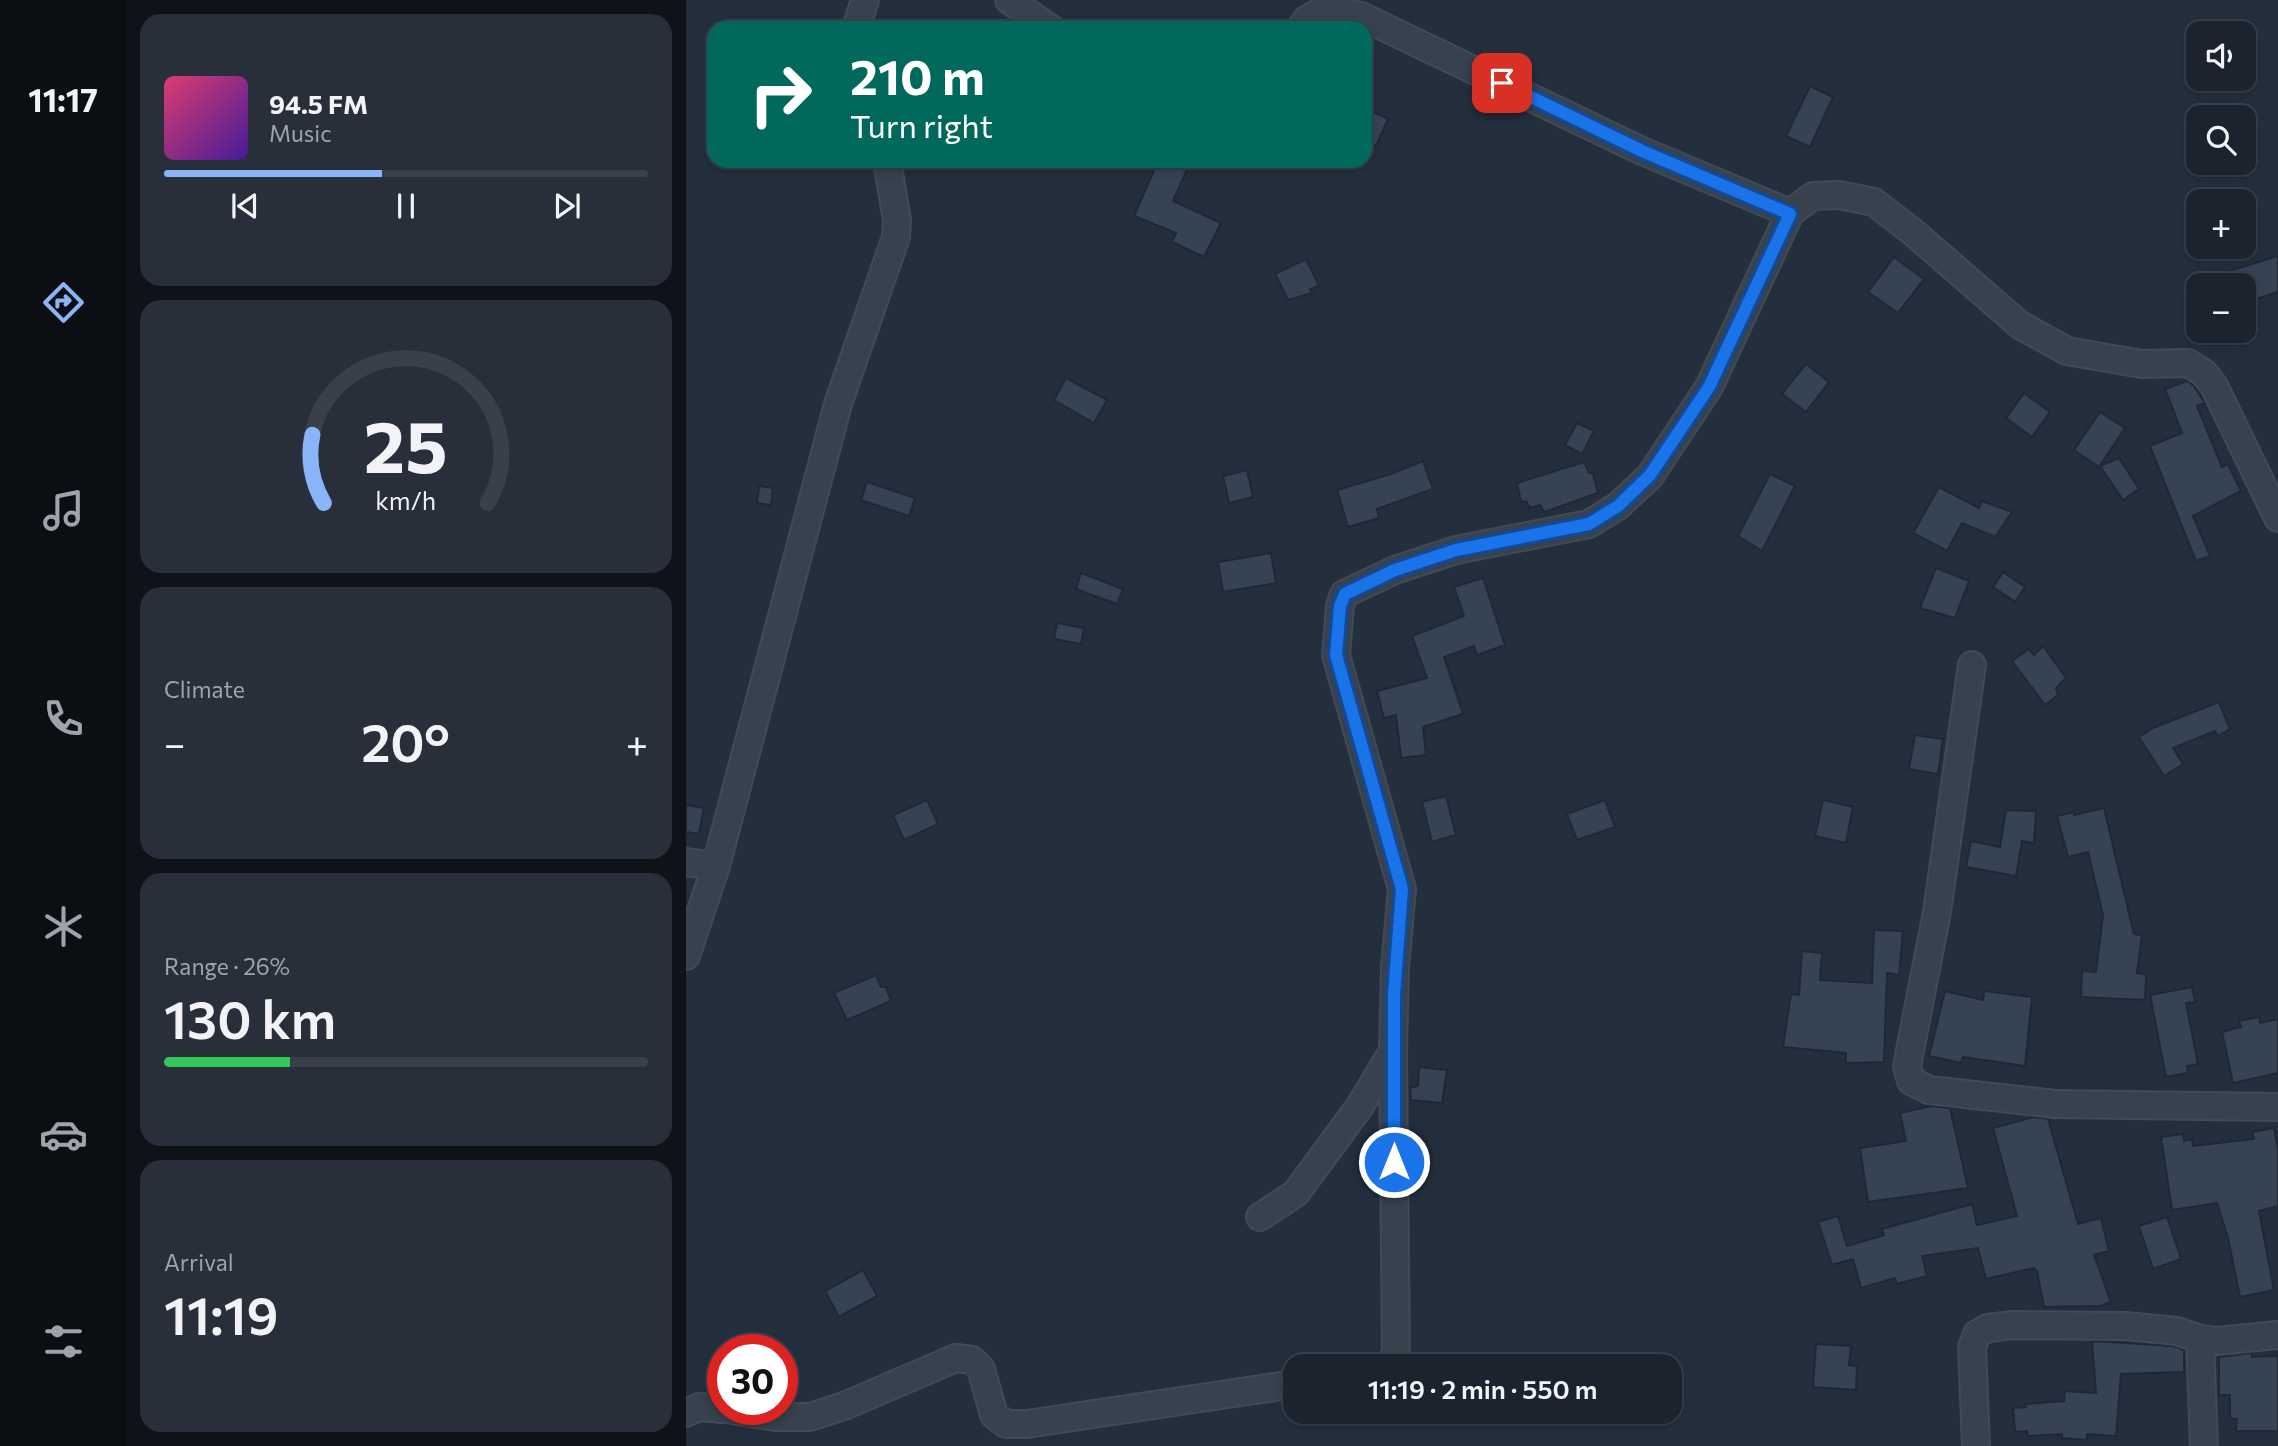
<!DOCTYPE html>
<meta charset="utf-8">
<style>
body{margin:0;font-family:Commissioner,sans-serif;background:#282f3a;color:#f1f3f6;height:100vh;display:flex;flex-direction:column;font-size:26px;white-space:nowrap}
*{box-sizing:border-box;margin:0}
p{font-size:23px;color:#a0a4aa}
.icon{flex:none;width:38px;height:38px;fill:none;stroke:currentColor;stroke-width:2;stroke-linecap:round;stroke-linejoin:round}
.map{position:relative;flex:1;overflow:hidden}
.sheet{display:flex;flex-direction:column;gap:14px;padding:14px;background:#0f1319;width:560px}
.sheet>*{flex:none}
.hud{position:absolute;left:21px;top:21px;width:665px;height:147px;border-radius:21px;box-shadow:0 4px 10px #0003,0 0 0 2px #39404a;background:#00695c;color:#fff;overflow:hidden}
.controls{position:absolute;left:1500px;top:21px;display:grid;gap:14px}
.controls a{display:grid;place-items:center;width:70px;height:70px;border-radius:14px;background:#1b232e;box-shadow:0 4px 10px #0003,0 0 0 2px #39404a;font-size:35px}
.speed{position:absolute;left:21px;top:1334px;display:flex;gap:14px;font-size:35px;font-weight:700;text-align:center}
.speed>*{display:grid;place-content:center;width:91px;height:91px;border-radius:50%;background:#1b232e;box-shadow:0 4px 10px #0003,0 0 0 2px #39404a;line-height:1}
.speed .limit{border:10px solid #d22;background:#fff;color:#111}
.pin{position:absolute;display:grid;place-items:center;width:60px;height:60px;color:#fff;margin:-30px;border-radius:14px;box-shadow:0 4px 10px #0006}
.me{position:absolute;width:77px;margin:-38px;rotate:0deg;stroke-linejoin:round;filter:drop-shadow(0 0 5px #0008)}
.turn{display:flex;align-items:center;gap:24px;height:147px;padding:0 28px;font-size:32px}
.turn .icon{width:91px;height:91px;stroke-width:2.5}
.turn b{display:block;font-size:49px;line-height:60px}
.big{font-size:52px;font-weight:600;line-height:1.1}
.sheet .widget{flex:1;display:flex;flex-direction:column;justify-content:center;gap:10px;min-width:0;padding:0 24px;border-radius:21px;background:#282f3a}
.sheet .dial{align-items:center;gap:0}
.dial svg{height:182px;overflow:visible;fill:none;stroke:#39404a;stroke-width:7;stroke-linecap:round;text-anchor:middle}
.dial text{fill:#f1f3f6;stroke:none}
.song{display:flex;align-items:center;gap:21px}
.cover{width:84px;height:84px;border-radius:10px;background:linear-gradient(135deg,hsl(340 70% 55%),hsl(260 70% 35%))}
.played{height:7px;border-radius:4px;background:linear-gradient(90deg,#8ab4f8 45%,#39404a 45%)}
.keys{display:flex;justify-content:space-around;direction:ltr}
.heat{display:flex;justify-content:space-between;align-items:center;font-size:38px;direction:ltr}
.charge{height:10px;border-radius:5px;background:linear-gradient(90deg,#34c759 26%,#39404a 0)}
.trip{position:absolute;left:597px;top:1354px;width:399px;height:70px;border-radius:21px;background:#1b232e;box-shadow:0 4px 10px #0003,0 0 0 2px #39404a;font-weight:600;line-height:70px;text-align:center}
main{display:flex;flex:1;min-height:0}
.menu{display:flex;flex-direction:column;width:126px;justify-content:space-around;align-items:center;background:#0b0e12;color:#a0a4aa}
.menu .icon{width:49px;height:49px}
.menu .selected{color:#8ab4f8}
.menu b{font-size:32px;color:#f1f3f6}
.map>svg:first-child{display:block}
.building{fill:#364354;stroke:#1f2835;stroke-width:2}
.lines{fill:none;stroke-linecap:round;stroke-linejoin:round}
.minor-casing{stroke:#414a57;stroke-width:30}
.minor{stroke:#38414e;stroke-width:26}
.route-casing{stroke:#114b97;stroke-width:18}
.route{stroke:#1a73e8;stroke-width:12}
</style>
<main>
<nav class="menu">
<b>11:17</b>
<svg class="icon selected" aria-label="directions" viewBox="0 0 24 24"><path d="M12 3l9 9-9 9-9-9zM9 14v-3h6M13 9l2 2-2 2"/></svg>
<svg class="icon" aria-label="music" viewBox="0 0 24 24"><path d="M9 18V5l10-2v13"/><circle cx="6" cy="18" r="3"/><circle cx="16" cy="16" r="3"/></svg>
<svg class="icon" aria-label="phone" viewBox="0 0 24 24"><path d="M5 4h4l2 5-3 2q2 4 5 5l2-3 5 2v4C11 20 4 13 5 4z"/></svg>
<svg class="icon" aria-label="climate" viewBox="0 0 24 24"><path d="M12 3v18M4 7l16 10M4 17L20 7"/></svg>
<svg class="icon" aria-label="car" viewBox="0 0 24 24"><path d="M5 17H2v-5l4-1 3-4h7l3 4 3 1v5h-3M9 17h6M6 11h13"/><circle cx="7" cy="17" r="2"/><circle cx="17" cy="17" r="2"/></svg>
<svg class="icon" aria-label="filters" viewBox="0 0 24 24"><path d="M4 7h16M4 17h16"/><circle cx="9" cy="7" r="2"/><circle cx="15" cy="17" r="2"/></svg>
</nav>
<section class="sheet">
<div class="widget">
<div class="song"><i class="cover"></i><div><b>94.5 FM</b><p>Music</p></div></div>
<div class="played"></div>
<div class="keys"><svg class="icon" aria-label="previous" viewBox="0 0 24 24"><path d="M18 5L8 12l10 7zM5 5v14"/></svg><svg class="icon" aria-label="pause" viewBox="0 0 24 24"><path d="M8 5v14M16 5v14"/></svg><svg class="icon" aria-label="next" viewBox="0 0 24 24"><path d="M6 5l10 7-10 7zM19 5v14"/></svg></div>
</div>
<div class="widget dial"><svg viewBox="0 0 100 80">
<path d="M14 69A42 42 0 1 1 86 69"/>
<path d="M14 69A42 42 0 0 1 9 39" stroke="#8ab4f8"/>
<text x="50" y="56" font-size="32" font-weight="700">25</text>
<text x="50" y="72" font-size="11">km/h</text>
</svg></div>
<div class="widget"><p>Climate</p>
<div class="heat"><a>−</a><b class="big">20°</b><a>+</a></div>
</div>
<div class="widget"><p>Range · 26%</p><b class="big">130 km</b><div class="charge"></div></div>
<div class="widget"><p>Arrival</p><b class="big">11:19</b></div>
</section>
<div class="map">
<svg width="1592" height="1446" viewBox="0 0 1592 1446">
<rect width="100%" height="100%" fill="#242f3e"/>
<path class="building" d="M 1124,86 L 1147,97 L 1124,147 L 1100,136 Z
M 679,108 L 702,119 L 690,146 L 679,140 Z
M 472,161 L 493,161 L 503,165 L 487,201 L 535,223 L 518,257 L 486,242 L 490,233 L 448,216 Z
M 1592,256 L 1592,292 L 1558,303 L 1558,285 L 1508,285 L 1508,282 Z
M 1208,257 L 1238,279 L 1212,313 L 1182,292 Z
M 620,259 L 633,286 L 624,289 L 626,293 L 602,300 L 589,274 Z
M 1120,364 L 1143,382 L 1120,412 L 1096,394 Z
M 380,378 L 421,400 L 408,423 L 368,400 Z
M 1501,381 L 1507,385 L 1519,403 L 1511,406 L 1536,467 L 1542,464 L 1555,491 L 1507,516 L 1524,556 L 1510,561 L 1464,446 L 1496,433 L 1479,389 Z
M 1338,393 L 1364,412 L 1346,437 L 1320,418 Z
M 1414,412 L 1439,428 L 1413,467 L 1388,450 Z
M 891,423 L 908,431 L 896,454 L 879,445 Z
M 1433,458 L 1453,489 L 1437,500 L 1414,466 Z
M 737,461 L 747,489 L 691,509 L 693,518 L 662,527 L 651,490 L 705,474 Z
M 898,462 L 903,473 L 907,474 L 912,493 L 858,512 L 854,505 L 844,508 L 840,501 L 835,502 L 831,483 Z
M 561,470 L 567,497 L 543,503 L 537,476 Z
M 1084,474 L 1109,486 L 1076,551 L 1052,536 Z
M 181,482 L 229,498 L 223,516 L 175,500 Z
M 73,486 L 87,488 L 85,505 L 71,503 Z
M 1253,487 L 1293,508 L 1296,501 L 1326,512 L 1309,537 L 1276,523 L 1261,551 L 1227,533 Z
M 585,553 L 590,583 L 537,592 L 532,562 Z
M 1250,568 L 1283,581 L 1269,618 L 1234,608 Z
M 1317,572 L 1339,587 L 1329,602 L 1307,587 Z
M 395,573 L 437,589 L 431,604 L 390,589 Z
M 797,578 L 819,645 L 791,655 L 788,646 L 758,657 L 777,714 L 737,727 L 740,755 L 715,758 L 710,715 L 698,718 L 691,691 L 741,678 L 726,636 L 778,616 L 768,587 Z
M 371,623 L 398,628 L 395,644 L 368,639 Z
M 1357,646 L 1380,678 L 1370,688 L 1372,695 L 1359,705 L 1326,661 L 1343,649 L 1348,655 Z
M 1533,702 L 1544,729 L 1532,736 L 1529,731 L 1487,748 L 1497,764 L 1478,776 L 1453,737 L 1467,728 Z
M 1229,735 L 1257,739 L 1252,774 L 1223,769 Z
M 760,796 L 770,835 L 746,842 L 736,802 Z
M 241,800 L 252,824 L 218,840 L 207,815 Z
M 919,800 L 929,827 L 891,840 L 881,814 Z
M 1137,800 L 1167,807 L 1160,843 L 1129,836 Z
M 0,805 L 18,808 L 13,834 L 0,832 Z
M 1418,808 L 1448,934 L 1456,935 L 1451,973 L 1460,974 L 1459,1000 L 1395,997 L 1396,971 L 1410,972 L 1417,915 L 1402,852 L 1382,857 L 1371,816 L 1388,812 L 1388,815 Z
M 1320,810 L 1350,811 L 1348,843 L 1336,841 L 1330,876 L 1280,867 L 1285,841 L 1314,847 Z
M 1188,930 L 1217,931 L 1213,975 L 1201,973 L 1198,1062 L 1160,1063 L 1160,1053 L 1097,1047 L 1105,994 L 1113,995 L 1116,951 L 1136,953 L 1134,980 L 1186,983 Z
M 190,975 L 195,987 L 200,987 L 205,1001 L 161,1020 L 148,993 Z
M 1506,987 L 1509,1002 L 1500,1003 L 1512,1064 L 1501,1066 L 1502,1073 L 1480,1077 L 1464,995 Z
M 1259,991 L 1297,1000 L 1298,991 L 1346,997 L 1339,1066 L 1277,1057 L 1275,1063 L 1243,1056 Z
M 1573,1017 L 1574,1023 L 1592,1019 L 1592,1073 L 1547,1083 L 1536,1032 L 1555,1027 L 1553,1021 Z
M 733,1067 L 761,1070 L 756,1103 L 725,1100 L 724,1088 L 732,1086 Z
M 1245,1106 L 1264,1108 L 1282,1188 L 1182,1202 L 1174,1148 L 1220,1141 L 1214,1113 Z
M 1348,1117 L 1362,1119 L 1392,1224 L 1415,1218 L 1423,1251 L 1408,1255 L 1425,1302 L 1414,1306 L 1358,1307 L 1351,1271 L 1348,1268 L 1300,1279 L 1292,1248 L 1236,1256 L 1241,1276 L 1211,1284 L 1209,1278 L 1175,1288 L 1167,1259 L 1146,1265 L 1132,1222 L 1152,1216 L 1161,1246 L 1198,1235 L 1196,1229 L 1286,1204 L 1291,1225 L 1331,1216 L 1307,1128 Z
M 1588,1128 L 1592,1149 L 1592,1206 L 1573,1211 L 1588,1290 L 1554,1297 L 1542,1238 L 1531,1203 L 1486,1210 L 1475,1137 L 1497,1134 L 1498,1141 L 1506,1139 L 1507,1146 L 1568,1139 L 1566,1132 Z
M 1481,1217 L 1495,1259 L 1467,1269 L 1453,1226 Z
M 177,1270 L 191,1296 L 153,1317 L 139,1291 Z
M 1406,1341 L 1488,1346 L 1498,1350 L 1498,1372 L 1435,1374 L 1430,1436 L 1401,1434 L 1401,1440 L 1376,1438 L 1376,1434 L 1342,1436 L 1341,1431 L 1329,1432 L 1327,1408 L 1340,1407 L 1339,1404 L 1378,1401 L 1379,1391 L 1410,1393 Z
M 1130,1344 L 1165,1346 L 1163,1365 L 1171,1366 L 1170,1390 L 1127,1387 Z
M 1566,1353 L 1566,1357 L 1592,1356 L 1592,1431 L 1550,1431 L 1551,1419 L 1544,1418 L 1544,1395 L 1533,1395 L 1533,1357 Z"/>
<g class="lines">
<g class="minor-casing">
<path id="minor" d="M 323,0 L 364,28
M 170,28 L 179,0
M 615,28 L 620,20 L 639,9 L 675,16 L 956,151 L 1104,213
M 1286,665 L 1251,912 L 1221,1066 L 1225,1081 L 1243,1090 L 1369,1104 L 1592,1107
M 0,862 L 30,866
M 0,956 L 30,866 L 152,404 L 210,237 L 211,220 L 201,161
M 574,1217 L 610,1193 L 674,1106 L 707,1051 L 709,967 L 716,889 L 650,655 L 654,606 L 658,594 L 709,570 L 770,550 L 903,524 L 932,506 L 964,476 L 1023,387 L 1104,213 L 1127,196 L 1153,195 L 1188,202 L 1228,233 L 1334,325 L 1381,351 L 1456,364 L 1502,363 L 1518,373 L 1528,386 L 1592,518
M 1514,1339 L 1518,1446
M 700,1367 L 710,1355 L 707,1053
M 39,1409 L 89,1417 L 124,1417 L 158,1406 L 270,1358 L 286,1360 L 295,1369 L 308,1415 L 320,1424 L 341,1424 L 609,1384
M 0,1413 L 13,1407 L 37,1409
M 1290,1446 L 1286,1347 L 1291,1334 L 1302,1328 L 1327,1325 L 1440,1326 L 1491,1331 L 1514,1339 L 1531,1341 L 1592,1335"/>
</g>
<use href="#minor" class="minor"/>
</g>
<g class="lines">
<g class="route-casing">
<path id="route" d="M 708,1162 L 708,995 L 716,889 L 650,655 L 654,606 L 659,594 L 709,570 L 770,550 L 903,524 L 932,506 L 964,475 L 1023,387 L 1104,214 L 956,151 L 816,83"/>
</g>
<use href="#route" class="route"/>
</g>
</svg>
<div class="controls">
<a><svg class="icon" aria-label="sound" viewBox="0 0 24 24"><path d="M4 9h4l5-4v14l-5-4H4zM17 9q2 3 0 6"/></svg></a>
<a><svg class="icon" aria-label="search" viewBox="0 0 24 24"><circle cx="10" cy="10" r="6"/><path d="M15 15l6 6"/></svg></a>
<a>+</a>
<a>−</a>
</div>
<div class="speed"><div class="limit">30</div></div>
<div class="pin" style="left:816px;top:83px;background:#d93025"><svg class="icon" aria-label="arrive" viewBox="0 0 24 24"><path d="M6 21V4h12l-3 4 3 4H6"/></svg></div>
<svg class="me" style="left:708px;top:1162px" viewBox="-20 -20 40 40"><circle r="17" fill="#1a73e8" stroke="#fff" stroke-width="3"/><path d="M0-11L8 9 0 5-8 9z" fill="#fff"/></svg>
<div class="trip">11:19 · 2 min · 550 m</div>
<div class="hud">
<div class="turn"><svg class="icon" aria-label="right" viewBox="0 0 24 24"><path d="M7 20v-9h11M14 6l5 5-5 5"/></svg><div><b>210 m</b>Turn right</div></div>
</div>
</div>
</main>
